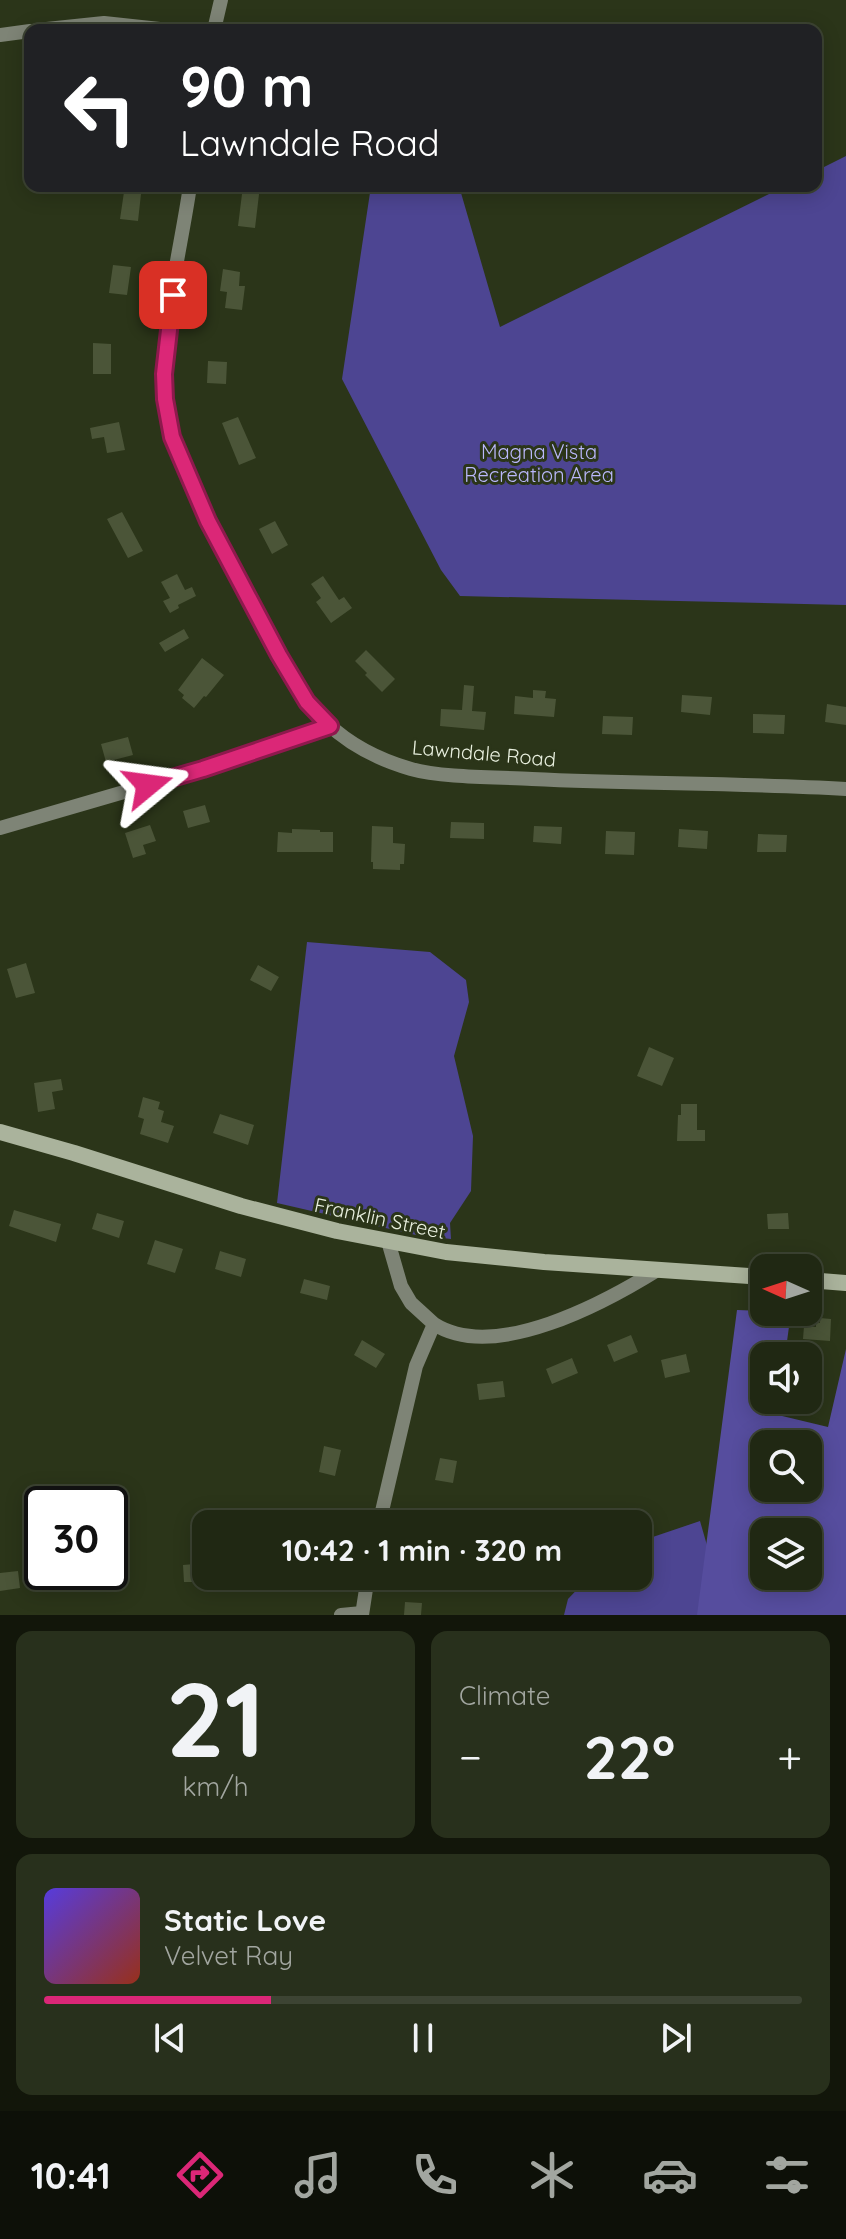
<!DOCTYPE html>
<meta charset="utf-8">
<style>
body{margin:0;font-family:Quicksand,sans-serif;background:#28301c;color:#f1f3f6;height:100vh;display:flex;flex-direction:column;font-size:30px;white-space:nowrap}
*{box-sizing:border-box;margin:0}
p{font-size:26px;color:#a2a6a0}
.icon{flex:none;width:44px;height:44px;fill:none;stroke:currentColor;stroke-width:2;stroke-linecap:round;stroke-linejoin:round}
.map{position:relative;height:1615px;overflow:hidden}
.details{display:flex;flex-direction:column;gap:16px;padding:16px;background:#12160a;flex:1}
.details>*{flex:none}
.top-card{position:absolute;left:24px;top:24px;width:798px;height:168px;border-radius:16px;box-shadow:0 4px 20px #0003,0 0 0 2px #3d4433;background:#202124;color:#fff;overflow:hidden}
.needle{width:52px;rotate:273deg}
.controls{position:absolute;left:750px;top:1254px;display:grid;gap:16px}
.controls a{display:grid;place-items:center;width:72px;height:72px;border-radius:16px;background:#202813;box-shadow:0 4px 20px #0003,0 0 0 2px #3d4433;font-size:40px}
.speed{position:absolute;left:24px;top:1486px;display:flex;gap:16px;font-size:40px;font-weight:700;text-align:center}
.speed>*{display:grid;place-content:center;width:104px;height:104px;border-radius:50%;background:#202813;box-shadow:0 4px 20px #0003,0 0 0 2px #3d4433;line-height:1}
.speed .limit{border:4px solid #111;border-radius:12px;background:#fff;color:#111}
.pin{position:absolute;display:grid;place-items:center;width:68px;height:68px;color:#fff;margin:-34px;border-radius:16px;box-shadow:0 4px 12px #0006}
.me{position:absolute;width:88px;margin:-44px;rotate:74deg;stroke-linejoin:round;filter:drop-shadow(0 0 6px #0008)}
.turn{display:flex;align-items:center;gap:28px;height:168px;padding:0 24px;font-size:36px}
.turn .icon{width:104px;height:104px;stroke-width:2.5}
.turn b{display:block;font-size:56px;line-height:68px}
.big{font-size:60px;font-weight:800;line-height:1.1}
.details .tile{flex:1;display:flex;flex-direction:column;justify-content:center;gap:12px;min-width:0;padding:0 28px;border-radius:16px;background:#28301c}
.details .dial{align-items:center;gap:0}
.dial b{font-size:104px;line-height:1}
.song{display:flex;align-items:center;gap:24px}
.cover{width:96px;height:96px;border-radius:12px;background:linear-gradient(135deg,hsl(250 70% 55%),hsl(10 70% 35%))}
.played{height:8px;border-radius:4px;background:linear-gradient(90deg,#db2777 30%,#3d4433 30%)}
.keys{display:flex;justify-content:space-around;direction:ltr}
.heat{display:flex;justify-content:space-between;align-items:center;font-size:44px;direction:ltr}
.details .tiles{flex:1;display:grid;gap:16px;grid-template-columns:1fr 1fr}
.tile:last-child{grid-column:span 2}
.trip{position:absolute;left:192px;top:1510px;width:460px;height:80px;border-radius:16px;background:#202813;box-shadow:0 4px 20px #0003,0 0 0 2px #3d4433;font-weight:800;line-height:80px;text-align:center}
.menu{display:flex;height:128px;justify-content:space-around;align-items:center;background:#0d1008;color:#a2a6a0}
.menu .icon{width:56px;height:56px}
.menu .active{color:#db2777}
.menu b{font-size:36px;color:#f1f3f6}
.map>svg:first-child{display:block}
.green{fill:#4d4592}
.forest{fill:#564d9e;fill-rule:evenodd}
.building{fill:#4b5538}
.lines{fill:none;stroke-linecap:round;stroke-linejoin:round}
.street{stroke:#7e8476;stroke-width:14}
.secondary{stroke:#aab39c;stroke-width:16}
.route-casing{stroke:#8e194d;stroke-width:20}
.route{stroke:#db2777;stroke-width:14}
.labels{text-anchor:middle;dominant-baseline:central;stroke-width:6;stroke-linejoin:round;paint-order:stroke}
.park-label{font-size:20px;fill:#bab8fb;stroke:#2b3519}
.street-label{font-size:20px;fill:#e9f0df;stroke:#2b3519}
</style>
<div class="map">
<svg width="846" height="1615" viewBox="0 0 846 1615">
<rect width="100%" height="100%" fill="#2b3519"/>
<path class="green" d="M 846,156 L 846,605 L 460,596 L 441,570 L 342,379 L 371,186 L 459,186 L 500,327 L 785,186 L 816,186 L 816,171 Z
M 307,942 L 430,952 L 466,980 L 469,1002 L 454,1056 L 473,1136 L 471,1191 L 450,1223 L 451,1239 L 416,1235 L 277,1203 Z
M 700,1521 L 727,1615 L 564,1615 L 568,1599 L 590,1576 L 638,1576 L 638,1542 Z"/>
<path class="forest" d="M 737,1310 L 791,1312 L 785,1356 L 764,1356 L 764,1400 L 779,1400 L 778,1415 L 828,1427 L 846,1349 L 846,1615 L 697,1615 ZM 764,1444 L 808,1444 L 808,1488 L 764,1488 ZM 764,1532 L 808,1532 L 808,1576 L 764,1576 Z"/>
<path class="building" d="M 243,186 L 260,186 L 255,228 L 238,226 Z
M 124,192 L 141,194 L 138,221 L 120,219 Z
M 113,265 L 131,267 L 127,295 L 109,293 Z
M 223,269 L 240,272 L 239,286 L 245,286 L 242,310 L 225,308 L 227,292 L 220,291 Z
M 93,343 L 111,344 L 111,374 L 93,374 Z
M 208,361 L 227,362 L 226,384 L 207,383 Z
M 238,417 L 256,458 L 239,465 L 222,423 Z
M 119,422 L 125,450 L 107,453 L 104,437 L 92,439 L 90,428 Z
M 122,512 L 143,551 L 128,558 L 107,519 Z
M 275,521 L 288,545 L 272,554 L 259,529 Z
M 177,574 L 185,590 L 192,587 L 196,596 L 178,605 L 179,608 L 170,613 L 163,601 L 170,598 L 161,582 Z
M 323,576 L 339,600 L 344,597 L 352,608 L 331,623 L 316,602 L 321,598 L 311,584 Z
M 184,629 L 189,638 L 165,652 L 159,643 Z
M 366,650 L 395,679 L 382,692 L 365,675 L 367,673 L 355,661 Z
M 202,658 L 224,675 L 206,697 L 204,696 L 194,708 L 182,698 L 184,695 L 178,690 Z
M 464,685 L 474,686 L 472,711 L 486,712 L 484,730 L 440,726 L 441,709 L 462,710 Z
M 533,690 L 546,691 L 545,698 L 556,699 L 554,717 L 514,714 L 515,696 L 533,698 Z
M 682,695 L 712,697 L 710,715 L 681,712 Z
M 827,704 L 846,707 L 846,725 L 825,722 Z
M 753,714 L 785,715 L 784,734 L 753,733 Z
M 603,716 L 633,717 L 632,735 L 602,734 Z
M 128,737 L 133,755 L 106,762 L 101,744 Z
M 205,805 L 210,822 L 188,828 L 183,811 Z
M 451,822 L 484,823 L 484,839 L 450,838 Z
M 150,825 L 156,841 L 143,845 L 146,854 L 133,858 L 125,833 Z
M 372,826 L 393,827 L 393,843 L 405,844 L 404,864 L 400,864 L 400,870 L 373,869 L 373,862 L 371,862 Z
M 534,826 L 562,827 L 561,844 L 533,842 Z
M 292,829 L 320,830 L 320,832 L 333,832 L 333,852 L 277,852 L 278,832 L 292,833 Z
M 679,829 L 708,831 L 707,849 L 678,847 Z
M 606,831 L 635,832 L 634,855 L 605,854 Z
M 758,834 L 787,835 L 786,852 L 757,852 Z
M 26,963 L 35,993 L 16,998 L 7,969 Z
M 258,965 L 279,977 L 271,991 L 250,980 Z
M 649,1047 L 674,1058 L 662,1086 L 637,1076 Z
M 61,1079 L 63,1090 L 52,1092 L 55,1109 L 38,1112 L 34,1083 Z
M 143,1097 L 160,1102 L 158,1109 L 164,1111 L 161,1122 L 174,1126 L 168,1143 L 140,1134 L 144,1119 L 138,1117 Z
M 681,1104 L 697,1104 L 697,1130 L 705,1130 L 705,1141 L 677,1141 L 678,1115 L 681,1115 Z
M 220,1114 L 254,1125 L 248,1145 L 213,1133 Z
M 14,1210 L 61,1224 L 56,1242 L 9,1226 Z
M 97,1213 L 124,1221 L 119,1238 L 92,1229 Z
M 788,1213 L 789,1229 L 768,1229 L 767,1214 Z
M 155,1240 L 183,1249 L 175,1273 L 147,1264 Z
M 220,1251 L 246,1259 L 241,1277 L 215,1269 Z
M 304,1279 L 330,1286 L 327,1300 L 300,1293 Z
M 820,1318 L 831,1319 L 830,1341 L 803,1339 L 804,1326 L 816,1327 L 816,1322 L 820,1323 Z
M 631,1335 L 638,1352 L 614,1362 L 607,1345 Z
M 362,1340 L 385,1354 L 376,1368 L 354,1355 Z
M 686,1354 L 690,1372 L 665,1378 L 661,1360 Z
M 572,1358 L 578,1373 L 552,1384 L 546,1369 Z
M 503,1381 L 505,1397 L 479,1400 L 477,1384 Z
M 324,1446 L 341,1450 L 335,1476 L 319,1472 Z
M 440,1458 L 457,1461 L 453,1483 L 435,1480 Z
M 206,1563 L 206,1582 L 184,1582 L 183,1565 Z
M 18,1571 L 20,1588 L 0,1591 L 0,1573 Z
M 78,1572 L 104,1572 L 105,1590 L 79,1591 Z
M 405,1602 L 422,1603 L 421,1615 L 404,1615 Z"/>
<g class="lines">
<path class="street" d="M 37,30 L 104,23 L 169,30
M 214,30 L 221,0
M 0,35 L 30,31
M 190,186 C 180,254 160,328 165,396 C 171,468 220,543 254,606 C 276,646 293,692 327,723 C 351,746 380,760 411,769 C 443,778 497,777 532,779 C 636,784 741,783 846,789
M 0,828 L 203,769 L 330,726
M 434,1324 C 495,1363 606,1302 659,1269
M 379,1524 L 416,1366 L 434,1324 L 411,1303 L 401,1286 L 388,1241
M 341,1615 L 362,1613
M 362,1615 L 368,1576"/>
<path class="secondary" d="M 0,1132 L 74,1153 L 241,1206 L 337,1231 L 446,1252 L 544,1262 L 764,1277
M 808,1280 L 846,1283"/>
</g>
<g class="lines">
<g class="route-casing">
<path id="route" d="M 148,785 L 203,769 L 330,726 L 307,702 L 279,655 L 208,521 L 172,437 L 165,399 L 164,374 L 173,295"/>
</g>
<use href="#route" class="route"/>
</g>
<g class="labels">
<g class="park-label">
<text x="539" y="451">Magna Vista<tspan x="539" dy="23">Recreation Area</tspan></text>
</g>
<g class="street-label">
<text transform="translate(484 753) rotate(5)">Lawndale Road</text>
<text transform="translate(380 1218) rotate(12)">Franklin Street</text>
</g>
</g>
</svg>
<div class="controls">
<a><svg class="needle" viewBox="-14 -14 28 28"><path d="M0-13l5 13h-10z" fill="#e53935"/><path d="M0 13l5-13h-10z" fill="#a2a6a0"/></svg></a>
<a><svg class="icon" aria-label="sound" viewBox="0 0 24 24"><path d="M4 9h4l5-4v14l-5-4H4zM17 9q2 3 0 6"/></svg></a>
<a><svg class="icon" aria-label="search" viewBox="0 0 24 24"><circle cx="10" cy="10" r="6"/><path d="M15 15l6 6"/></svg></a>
<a><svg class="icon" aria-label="layers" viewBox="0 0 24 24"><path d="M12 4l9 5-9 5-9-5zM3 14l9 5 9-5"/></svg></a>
</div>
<div class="speed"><div class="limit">30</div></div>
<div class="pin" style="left:173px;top:295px;background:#d93025"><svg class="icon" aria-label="arrive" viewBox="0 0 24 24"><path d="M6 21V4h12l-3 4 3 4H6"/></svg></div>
<svg class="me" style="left:148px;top:785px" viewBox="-20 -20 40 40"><path d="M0-17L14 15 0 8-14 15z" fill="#db2777" stroke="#fff" stroke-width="4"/></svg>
<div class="trip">10:42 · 1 min · 320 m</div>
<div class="top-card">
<div class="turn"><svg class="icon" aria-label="left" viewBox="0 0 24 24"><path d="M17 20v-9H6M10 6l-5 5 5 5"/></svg><div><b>90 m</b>Lawndale Road</div></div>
</div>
</div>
<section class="details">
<div class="tiles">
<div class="tile dial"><b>21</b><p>km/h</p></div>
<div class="tile"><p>Climate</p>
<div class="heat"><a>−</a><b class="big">22°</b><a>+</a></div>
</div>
<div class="tile">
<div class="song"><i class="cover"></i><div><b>Static Love</b><p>Velvet Ray</p></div></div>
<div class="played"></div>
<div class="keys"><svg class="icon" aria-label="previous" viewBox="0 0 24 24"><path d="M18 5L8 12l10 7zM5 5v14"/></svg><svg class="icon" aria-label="pause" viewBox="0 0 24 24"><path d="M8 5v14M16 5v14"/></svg><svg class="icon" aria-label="next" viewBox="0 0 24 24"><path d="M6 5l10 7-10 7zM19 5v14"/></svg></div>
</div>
</div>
</section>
<nav class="menu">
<b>10:41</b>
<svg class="icon active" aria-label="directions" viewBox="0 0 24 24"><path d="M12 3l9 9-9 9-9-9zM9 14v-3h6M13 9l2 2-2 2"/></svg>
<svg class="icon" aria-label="music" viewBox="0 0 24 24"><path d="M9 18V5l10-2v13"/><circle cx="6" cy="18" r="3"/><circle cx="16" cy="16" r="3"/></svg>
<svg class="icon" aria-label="phone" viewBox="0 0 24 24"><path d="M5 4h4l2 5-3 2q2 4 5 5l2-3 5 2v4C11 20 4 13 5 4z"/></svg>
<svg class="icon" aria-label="climate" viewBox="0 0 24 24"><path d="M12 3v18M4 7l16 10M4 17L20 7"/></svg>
<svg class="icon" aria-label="car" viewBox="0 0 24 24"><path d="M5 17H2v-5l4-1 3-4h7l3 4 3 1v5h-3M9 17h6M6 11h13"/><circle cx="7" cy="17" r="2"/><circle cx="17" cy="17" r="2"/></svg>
<svg class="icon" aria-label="filters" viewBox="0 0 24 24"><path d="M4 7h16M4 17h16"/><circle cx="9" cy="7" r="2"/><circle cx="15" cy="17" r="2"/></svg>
</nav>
